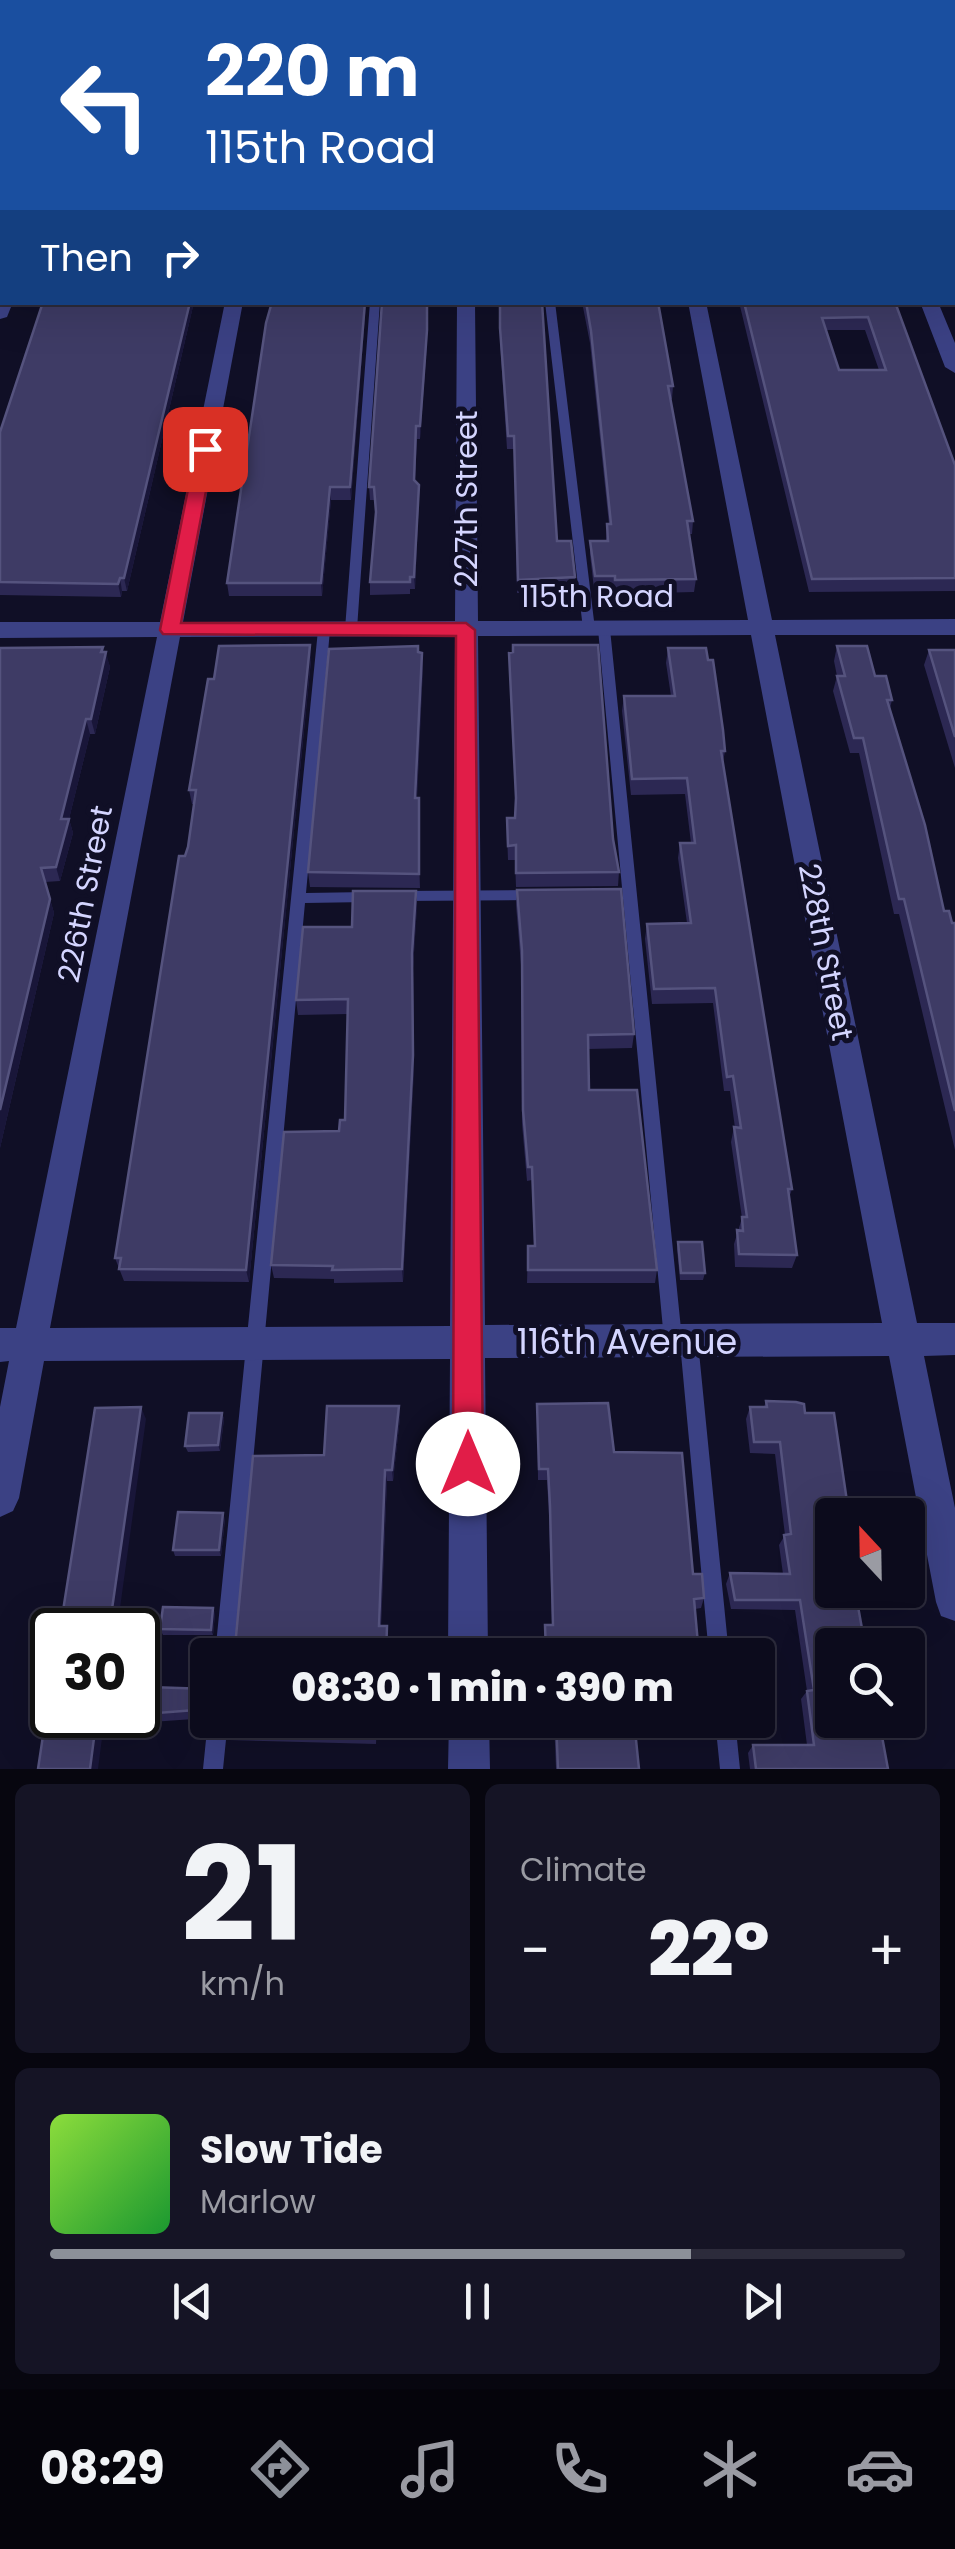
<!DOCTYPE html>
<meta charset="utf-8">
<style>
body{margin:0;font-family:Poppins,sans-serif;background:#151425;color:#f1f3f6;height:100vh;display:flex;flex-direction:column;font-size:38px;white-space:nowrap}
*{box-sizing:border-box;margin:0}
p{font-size:32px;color:#9a9ba3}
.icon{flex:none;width:55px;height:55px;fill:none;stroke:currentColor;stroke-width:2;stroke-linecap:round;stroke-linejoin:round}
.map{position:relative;height:1769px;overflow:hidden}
.drawer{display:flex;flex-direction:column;gap:15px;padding:15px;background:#07060f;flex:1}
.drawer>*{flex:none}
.banner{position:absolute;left:0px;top:0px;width:955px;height:305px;box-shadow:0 10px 40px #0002,0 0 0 2px #2c2b3b;background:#1a4fa0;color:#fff;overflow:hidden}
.needle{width:65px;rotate:338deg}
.fabs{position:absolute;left:815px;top:1498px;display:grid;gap:20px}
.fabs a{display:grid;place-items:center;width:110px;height:110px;border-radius:10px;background:#0c0b1c;box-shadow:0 10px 40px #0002,0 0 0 2px #2c2b3b;font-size:50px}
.speed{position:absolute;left:30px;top:1608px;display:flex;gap:20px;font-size:50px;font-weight:700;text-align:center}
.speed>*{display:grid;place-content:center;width:130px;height:130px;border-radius:50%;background:#0c0b1c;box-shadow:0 10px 40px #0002,0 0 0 2px #2c2b3b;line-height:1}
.speed .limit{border:5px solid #111;border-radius:15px;background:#fff;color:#111}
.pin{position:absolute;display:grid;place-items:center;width:85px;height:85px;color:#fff;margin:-42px;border-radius:20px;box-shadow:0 5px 15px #0006}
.me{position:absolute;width:110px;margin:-55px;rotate:0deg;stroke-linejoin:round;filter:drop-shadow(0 0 8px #0008)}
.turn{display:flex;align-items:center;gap:35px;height:210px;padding:0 40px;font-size:45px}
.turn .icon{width:130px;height:130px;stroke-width:2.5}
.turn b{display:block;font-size:70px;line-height:85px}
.then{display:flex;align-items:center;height:95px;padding:0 40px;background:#0003;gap:20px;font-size:38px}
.big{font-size:75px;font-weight:800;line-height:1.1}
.drawer .tile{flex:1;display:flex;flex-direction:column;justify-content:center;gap:15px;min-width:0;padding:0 35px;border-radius:15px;background:#151425}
.drawer .dial{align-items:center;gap:0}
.dial b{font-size:130px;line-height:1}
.song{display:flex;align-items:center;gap:30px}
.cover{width:120px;height:120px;border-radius:15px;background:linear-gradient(135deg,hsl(90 70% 55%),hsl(130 70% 35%))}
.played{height:10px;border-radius:5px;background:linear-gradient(90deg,#8c9099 75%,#2c2b3b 75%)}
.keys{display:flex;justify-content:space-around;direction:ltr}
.heat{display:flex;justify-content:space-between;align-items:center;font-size:55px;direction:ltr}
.drawer .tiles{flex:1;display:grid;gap:15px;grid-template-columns:1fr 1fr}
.tile:last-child{grid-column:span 2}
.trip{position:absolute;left:190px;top:1638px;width:585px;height:100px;border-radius:10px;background:#0c0b1c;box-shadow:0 10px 40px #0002,0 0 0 2px #2c2b3b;font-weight:800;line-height:100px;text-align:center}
.tabs{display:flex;height:160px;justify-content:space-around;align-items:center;background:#05040b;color:#9a9ba3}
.tabs .icon{width:70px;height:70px}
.tabs .selected{color:#8c9099}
.tabs b{font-size:45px;color:#f1f3f6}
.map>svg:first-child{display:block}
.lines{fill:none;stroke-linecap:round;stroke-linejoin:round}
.lane{fill:#3b4184;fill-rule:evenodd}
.street{fill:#3b4184;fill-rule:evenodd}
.secondary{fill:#6c7bfe;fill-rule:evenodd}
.wall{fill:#2c2853;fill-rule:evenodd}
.shaded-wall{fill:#191639}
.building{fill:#3e3b65;stroke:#55537e;stroke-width:2.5;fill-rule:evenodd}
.route{fill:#e11d48;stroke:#92132f;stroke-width:2.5}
.labels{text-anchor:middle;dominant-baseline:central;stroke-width:10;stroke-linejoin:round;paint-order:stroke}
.street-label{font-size:30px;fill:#d4d5ff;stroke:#100f26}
.near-street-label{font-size:35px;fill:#d4d5ff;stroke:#100f26}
</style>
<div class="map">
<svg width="955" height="1769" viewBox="0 0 955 1769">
<rect width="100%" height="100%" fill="#100f26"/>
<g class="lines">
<path class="lane" d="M 370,302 L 380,302 L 357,629 L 351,633 L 345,629 Z
M 545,302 L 555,302 L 595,629 L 589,633 L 583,629 Z
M 604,625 L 610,629 L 682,1339 L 689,1334 L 695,1336 L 698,1342 L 729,1655 L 709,1655 L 680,1343 L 673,1348 L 667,1346 L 664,1340 L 598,629 Z
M 324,626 L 330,630 L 306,893 L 368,892 L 373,893 L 375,897 L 373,901 L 368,902 L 305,903 L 235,1655 L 215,1655 L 318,630 Z
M 533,890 L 538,891 L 540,895 L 538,899 L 533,900 L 400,901 L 395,900 L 393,896 L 395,892 L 400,891 Z
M 208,1720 L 228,1720 L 223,1769 L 203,1769 Z
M 715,1720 L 735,1720 L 740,1769 L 720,1769 Z"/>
<path class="street" d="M 37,0 L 51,0 L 52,2 L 38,2 Z
M 227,0 L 241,0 L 242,2 L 228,2 Z
M 417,0 L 431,0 L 433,2 L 419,2 Z
M 0,297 L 2,302 L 13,302 L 7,317 L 0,319 Z
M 225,302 L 243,302 L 183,622 L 455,621 L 457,302 L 475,302 L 478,621 L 748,620 L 688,302 L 706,302 L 772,620 L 955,619 L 955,635 L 775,635 L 917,1323 L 955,1323 L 955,1355 L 924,1356 L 955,1508 L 955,1621 L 941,1616 L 936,1602 L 889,1356 L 485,1358 L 488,1655 L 448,1655 L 450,1359 L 44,1361 L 19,1498 L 13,1511 L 0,1517 L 0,1407 L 9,1361 L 0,1362 L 0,1328 L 16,1328 L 157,637 L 0,638 L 0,622 L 160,622 ZM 751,635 L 882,1323 L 485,1325 L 478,636 ZM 455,636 L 450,1326 L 50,1328 L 180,637 Z
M 920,302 L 938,302 L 955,343 L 955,373 L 945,367 Z
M 449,1720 L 489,1720 L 490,1769 L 448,1769 Z"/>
<path class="secondary" d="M 952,246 L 955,246 L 955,258 L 952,258 Z
M 0,248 L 2,248 L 2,260 L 0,260 Z"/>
</g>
<path class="wall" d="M 837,0 L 955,0 L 955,20 L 952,20 L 952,2 L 838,2 Z
M 43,302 L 194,302 L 127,591 L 122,591 L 121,597 L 0,595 L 0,432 Z
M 272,302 L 366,302 L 351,500 L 331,500 L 322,596 L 229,596 L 227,583 Z
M 427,302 L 427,343 L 420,439 L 417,439 L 415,481 L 419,485 L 419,497 L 415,589 L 410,589 L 410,594 L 370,595 L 370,582 L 376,512 L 375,500 L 370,500 L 369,487 Z
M 500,302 L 557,541 L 575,577 L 575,590 L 517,593 L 514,449 L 507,449 L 500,341 Z
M 582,302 L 658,302 L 673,386 L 672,399 L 670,399 L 693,521 L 692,534 L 689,534 L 696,579 L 694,592 L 614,594 L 614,589 L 594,589 L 590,554 L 590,541 L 606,541 L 607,524 L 609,524 L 590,343 Z
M 739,302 L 895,302 L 955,465 L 955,591 L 809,592 ZM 826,330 L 865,330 L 879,370 L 839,370 Z
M 837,646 L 875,676 L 892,700 L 890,708 L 944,911 L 952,923 L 955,923 L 955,1150 L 899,914 L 894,914 L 859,753 L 850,753 L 833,691 L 837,676 L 834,661 Z
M 103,647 L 110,667 L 95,734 L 90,734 L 69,819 L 73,833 L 60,881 L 45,882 L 54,913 L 0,1148 L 0,648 Z
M 668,648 L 725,751 L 723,762 L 792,1189 L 789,1198 L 797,1255 L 792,1268 L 735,1267 L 734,1244 L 742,1218 L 731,1142 L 734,1127 L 735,1128 L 730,1091 L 724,1091 L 713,1003 L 652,1004 L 645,939 L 647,924 L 687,923 L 678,858 L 680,843 L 691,843 L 685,794 L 631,795 L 622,711 L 624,696 L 671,696 L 666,663 Z
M 929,650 L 955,650 L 955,768 L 924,665 Z
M 418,652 L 423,667 L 417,798 L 420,888 L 310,887 L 308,872 Z
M 509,653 L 613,839 L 619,872 L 618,886 L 516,887 L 515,860 L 508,860 L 507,833 L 507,818 L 515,818 L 516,808 Z
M 311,660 L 249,1282 L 124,1281 L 115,1258 L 185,856 L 188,847 L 194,804 L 192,804 L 189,790 L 214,679 Z
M 517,890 L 634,1034 L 632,1048 L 588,1049 L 589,1090 L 657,1270 L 655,1283 L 527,1283 L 528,1246 L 534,1246 L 532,1180 L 527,1181 L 522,1124 L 521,965 L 516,905 Z
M 416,891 L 417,906 L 413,968 L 414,1069 L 403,1282 L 334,1283 L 334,1279 L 274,1278 L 271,1265 L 345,1120 L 348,1014 L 298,1015 L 296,1000 L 352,927 Z
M 678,1242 L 705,1273 L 703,1280 L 680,1280 L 677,1249 Z
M 766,1401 L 832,1515 L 888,1769 L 750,1769 L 748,1753 L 753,1745 L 807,1745 L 801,1699 L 807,1691 L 795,1610 L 731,1609 L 726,1584 L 730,1573 L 783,1574 L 779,1545 L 785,1535 L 775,1454 L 750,1453 L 746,1419 L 750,1407 L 764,1407 Z
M 537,1404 L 614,1452 L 693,1574 L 704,1598 L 701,1608 L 695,1609 L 698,1644 L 694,1653 L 622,1651 L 622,1655 L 545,1655 L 545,1625 L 552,1625 L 549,1516 L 547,1480 L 538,1480 Z
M 399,1406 L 400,1417 L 393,1481 L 387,1481 L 381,1626 L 387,1626 L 388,1655 L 239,1655 L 235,1647 L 324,1455 Z
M 222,1413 L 224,1419 L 220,1451 L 188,1452 L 185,1446 Z
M 225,1519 L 221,1556 L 175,1556 L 173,1550 Z
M 215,1613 L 213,1635 L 163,1635 L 160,1629 Z
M 208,1689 L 208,1718 L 151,1722 L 145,1714 Z
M 227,1720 L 377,1720 L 376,1744 L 230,1740 L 226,1732 Z
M 554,1720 L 634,1720 L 639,1769 L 556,1769 Z"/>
<path class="shaded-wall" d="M 2,188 L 2,205 L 0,211 L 0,193 Z
M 190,302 L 194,302 L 127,591 L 124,578 Z
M 365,302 L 366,302 L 351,500 L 350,487 Z
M 427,302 L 427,343 L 420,439 L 420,426 Z
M 419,485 L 419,497 L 415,589 L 414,577 Z
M 330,487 L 331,500 L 322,596 L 321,583 Z
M 120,578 L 122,591 L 121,597 L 118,584 Z
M 310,645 L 311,660 L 249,1282 L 246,1270 Z
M 103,647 L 105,658 L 106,652 L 110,667 L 95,734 L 91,719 Z
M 422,653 L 423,667 L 416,813 L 415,798 Z
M 86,719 L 90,734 L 69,819 L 73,833 L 60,881 L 56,867 L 61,819 Z
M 41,868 L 54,913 L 0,1148 L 0,1110 Z
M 416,891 L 417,906 L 413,968 L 414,1069 L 403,1282 L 402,1269 L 412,954 Z
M 399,1406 L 400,1417 L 393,1481 L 392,1470 Z
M 141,1407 L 146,1419 L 117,1630 L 109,1630 Z
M 222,1413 L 224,1419 L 220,1451 L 218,1445 Z
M 385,1470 L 387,1481 L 380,1635 L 379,1626 Z
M 223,1513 L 225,1519 L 221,1556 L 219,1550 Z
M 213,1608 L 215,1613 L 213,1635 L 211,1630 Z
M 97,1715 L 105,1715 L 98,1769 L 90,1769 Z"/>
<path class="building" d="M 0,0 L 19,0 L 20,2 L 2,2 L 2,188 L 0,193 Z
M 75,0 L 207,0 L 208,2 L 76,2 Z
M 275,0 L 396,0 L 398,2 L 277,2 Z
M 461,0 L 805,0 L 806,2 L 464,2 Z
M 844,0 L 955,0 L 955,9 L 952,9 L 952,2 L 845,2 Z
M 952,23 L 955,23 L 955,231 L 952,232 Z
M 43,302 L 190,302 L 124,578 L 120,578 L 118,584 L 0,582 L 0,432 Z
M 272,302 L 365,302 L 350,487 L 330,487 L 321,583 L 227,583 L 266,323 Z
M 382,302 L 427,302 L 427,330 L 420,426 L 416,426 L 414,480 L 419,485 L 414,577 L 410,577 L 410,582 L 370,582 L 376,512 L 374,487 L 369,487 Z
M 500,302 L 542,302 L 557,541 L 571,541 L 575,577 L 518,580 L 514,436 L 508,436 L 500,328 Z
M 586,302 L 658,302 L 673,386 L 668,386 L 693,521 L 687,521 L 696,579 L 615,580 L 615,576 L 595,576 L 590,541 L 608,541 L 607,524 L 611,524 L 591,331 Z
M 744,302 L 895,302 L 955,465 L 955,578 L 812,579 ZM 868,317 L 886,370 L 839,370 L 822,318 Z
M 310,645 L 246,1270 L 119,1269 L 121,1258 L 115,1258 L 179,856 L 185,856 L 188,847 L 196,790 L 189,790 L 208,679 L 214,679 L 219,646 Z
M 513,645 L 598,645 L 613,839 L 619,872 L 516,873 L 516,845 L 508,846 L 507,818 L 515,818 L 516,798 L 509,653 L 513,652 Z
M 418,646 L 418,652 L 422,653 L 415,798 L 419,798 L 419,874 L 308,872 L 329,649 Z
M 837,646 L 867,646 L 875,676 L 886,676 L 892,700 L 887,700 L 925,825 L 944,911 L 949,911 L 952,923 L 955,923 L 955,1111 L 904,899 L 899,899 L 863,738 L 854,738 L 837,676 L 845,676 Z
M 103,647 L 101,652 L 106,652 L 91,719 L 86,719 L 61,819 L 69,819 L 56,867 L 41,868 L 50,899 L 0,1110 L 0,648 Z
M 668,648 L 706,648 L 708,660 L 713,660 L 723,730 L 725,751 L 721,751 L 792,1189 L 788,1189 L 797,1255 L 739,1254 L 737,1230 L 743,1231 L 742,1217 L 747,1217 L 734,1127 L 741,1128 L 733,1076 L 727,1077 L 715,988 L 654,989 L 647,924 L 691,923 L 680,843 L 695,843 L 687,778 L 632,779 L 624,696 L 675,696 Z
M 929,650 L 955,650 L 955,737 Z
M 621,889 L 634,1034 L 588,1035 L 589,1090 L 637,1090 L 657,1270 L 528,1270 L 528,1246 L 535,1246 L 532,1167 L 528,1167 L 523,1110 L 522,951 L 517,890 Z
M 353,891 L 416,891 L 412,954 L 413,1055 L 402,1269 L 332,1270 L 333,1266 L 271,1265 L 284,1132 L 339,1131 L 340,1120 L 345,1120 L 348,999 L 296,1000 L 303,927 L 352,927 Z
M 678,1242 L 702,1242 L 705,1273 L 681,1273 Z
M 766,1401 L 796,1402 L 804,1404 L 805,1413 L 834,1413 L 849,1515 L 832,1515 L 832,1590 L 855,1590 L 865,1645 L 832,1645 L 832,1720 L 879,1720 L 888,1769 L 756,1769 L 753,1745 L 814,1745 L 807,1691 L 814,1690 L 800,1600 L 735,1600 L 730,1573 L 790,1574 L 784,1535 L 791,1534 L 780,1442 L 754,1442 L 750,1407 L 767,1407 Z
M 608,1403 L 614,1452 L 682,1453 L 693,1574 L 702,1574 L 704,1598 L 694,1599 L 698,1644 L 621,1642 L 622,1655 L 546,1655 L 545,1625 L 553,1625 L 550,1506 L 548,1469 L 539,1469 L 537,1404 Z
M 327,1406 L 399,1406 L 392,1470 L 385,1470 L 379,1626 L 387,1626 L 386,1655 L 313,1655 L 313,1647 L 235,1647 L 253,1456 L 324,1455 Z
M 141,1407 L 109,1630 L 60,1630 L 95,1408 Z
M 189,1413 L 222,1413 L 218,1445 L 185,1446 Z
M 178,1512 L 223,1513 L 219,1550 L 173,1550 Z
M 163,1607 L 213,1608 L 211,1630 L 160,1629 Z
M 52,1676 L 52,1715 L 97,1715 L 90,1769 L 38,1769 Z
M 149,1687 L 208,1689 L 208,1709 L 145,1714 Z
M 227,1720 L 375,1720 L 375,1736 L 226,1732 Z
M 556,1720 L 634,1720 L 639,1769 L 558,1769 Z"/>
<path class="route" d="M 205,444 L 214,449 L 181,623 L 466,623 L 475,630 L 483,1464 L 479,1474 L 468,1479 L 457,1474 L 453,1464 L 456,636 L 163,634 L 160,630 L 196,449 Z"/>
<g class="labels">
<g class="street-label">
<text transform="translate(466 499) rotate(-90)">227th Street</text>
<text x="597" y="596">115th Road</text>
<text transform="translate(85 894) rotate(-79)">226th Street</text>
<text transform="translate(826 952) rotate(79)">228th Street</text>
</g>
<g class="near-street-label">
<text x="627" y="1341">116th Avenue</text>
</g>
</g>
</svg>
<div class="fabs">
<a><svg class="needle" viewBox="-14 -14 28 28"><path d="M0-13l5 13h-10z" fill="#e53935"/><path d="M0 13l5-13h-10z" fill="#9a9ba3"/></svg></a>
<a><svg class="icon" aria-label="search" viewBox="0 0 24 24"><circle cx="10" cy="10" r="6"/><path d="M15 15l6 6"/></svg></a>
</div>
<div class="speed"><div class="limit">30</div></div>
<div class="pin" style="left:205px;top:449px;background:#d93025"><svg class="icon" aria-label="arrive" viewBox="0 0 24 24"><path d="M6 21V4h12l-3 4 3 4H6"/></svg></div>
<svg class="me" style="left:468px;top:1464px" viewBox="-20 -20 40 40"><circle r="19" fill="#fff"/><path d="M0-13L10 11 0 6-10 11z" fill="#e11d48"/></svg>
<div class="trip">08:30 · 1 min · 390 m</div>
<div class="banner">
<div class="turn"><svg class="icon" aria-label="left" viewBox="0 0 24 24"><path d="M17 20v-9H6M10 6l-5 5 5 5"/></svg><div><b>220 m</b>115th Road</div></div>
<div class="then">Then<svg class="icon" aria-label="right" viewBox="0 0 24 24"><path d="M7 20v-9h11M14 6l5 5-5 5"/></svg></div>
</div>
</div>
<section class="drawer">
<div class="tiles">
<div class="tile dial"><b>21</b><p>km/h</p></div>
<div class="tile"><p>Climate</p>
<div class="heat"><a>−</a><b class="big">22°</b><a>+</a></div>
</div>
<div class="tile">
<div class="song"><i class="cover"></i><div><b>Slow Tide</b><p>Marlow</p></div></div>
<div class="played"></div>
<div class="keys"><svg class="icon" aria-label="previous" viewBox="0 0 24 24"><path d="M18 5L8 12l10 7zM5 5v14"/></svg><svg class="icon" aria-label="pause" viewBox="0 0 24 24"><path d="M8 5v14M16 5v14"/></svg><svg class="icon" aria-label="next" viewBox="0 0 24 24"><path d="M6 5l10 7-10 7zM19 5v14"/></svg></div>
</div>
</div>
</section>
<nav class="tabs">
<b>08:29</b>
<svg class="icon selected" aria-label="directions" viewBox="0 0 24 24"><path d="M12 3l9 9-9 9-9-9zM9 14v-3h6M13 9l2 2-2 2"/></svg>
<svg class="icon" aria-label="music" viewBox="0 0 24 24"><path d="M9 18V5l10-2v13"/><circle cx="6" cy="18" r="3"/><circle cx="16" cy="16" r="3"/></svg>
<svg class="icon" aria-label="phone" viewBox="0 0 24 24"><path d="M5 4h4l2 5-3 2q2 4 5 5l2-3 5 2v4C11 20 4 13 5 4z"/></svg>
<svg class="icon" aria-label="climate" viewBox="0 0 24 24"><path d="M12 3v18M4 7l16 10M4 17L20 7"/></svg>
<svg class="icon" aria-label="car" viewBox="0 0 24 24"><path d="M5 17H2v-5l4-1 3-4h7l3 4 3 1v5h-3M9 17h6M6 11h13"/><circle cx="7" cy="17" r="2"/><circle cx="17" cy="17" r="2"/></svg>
</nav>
